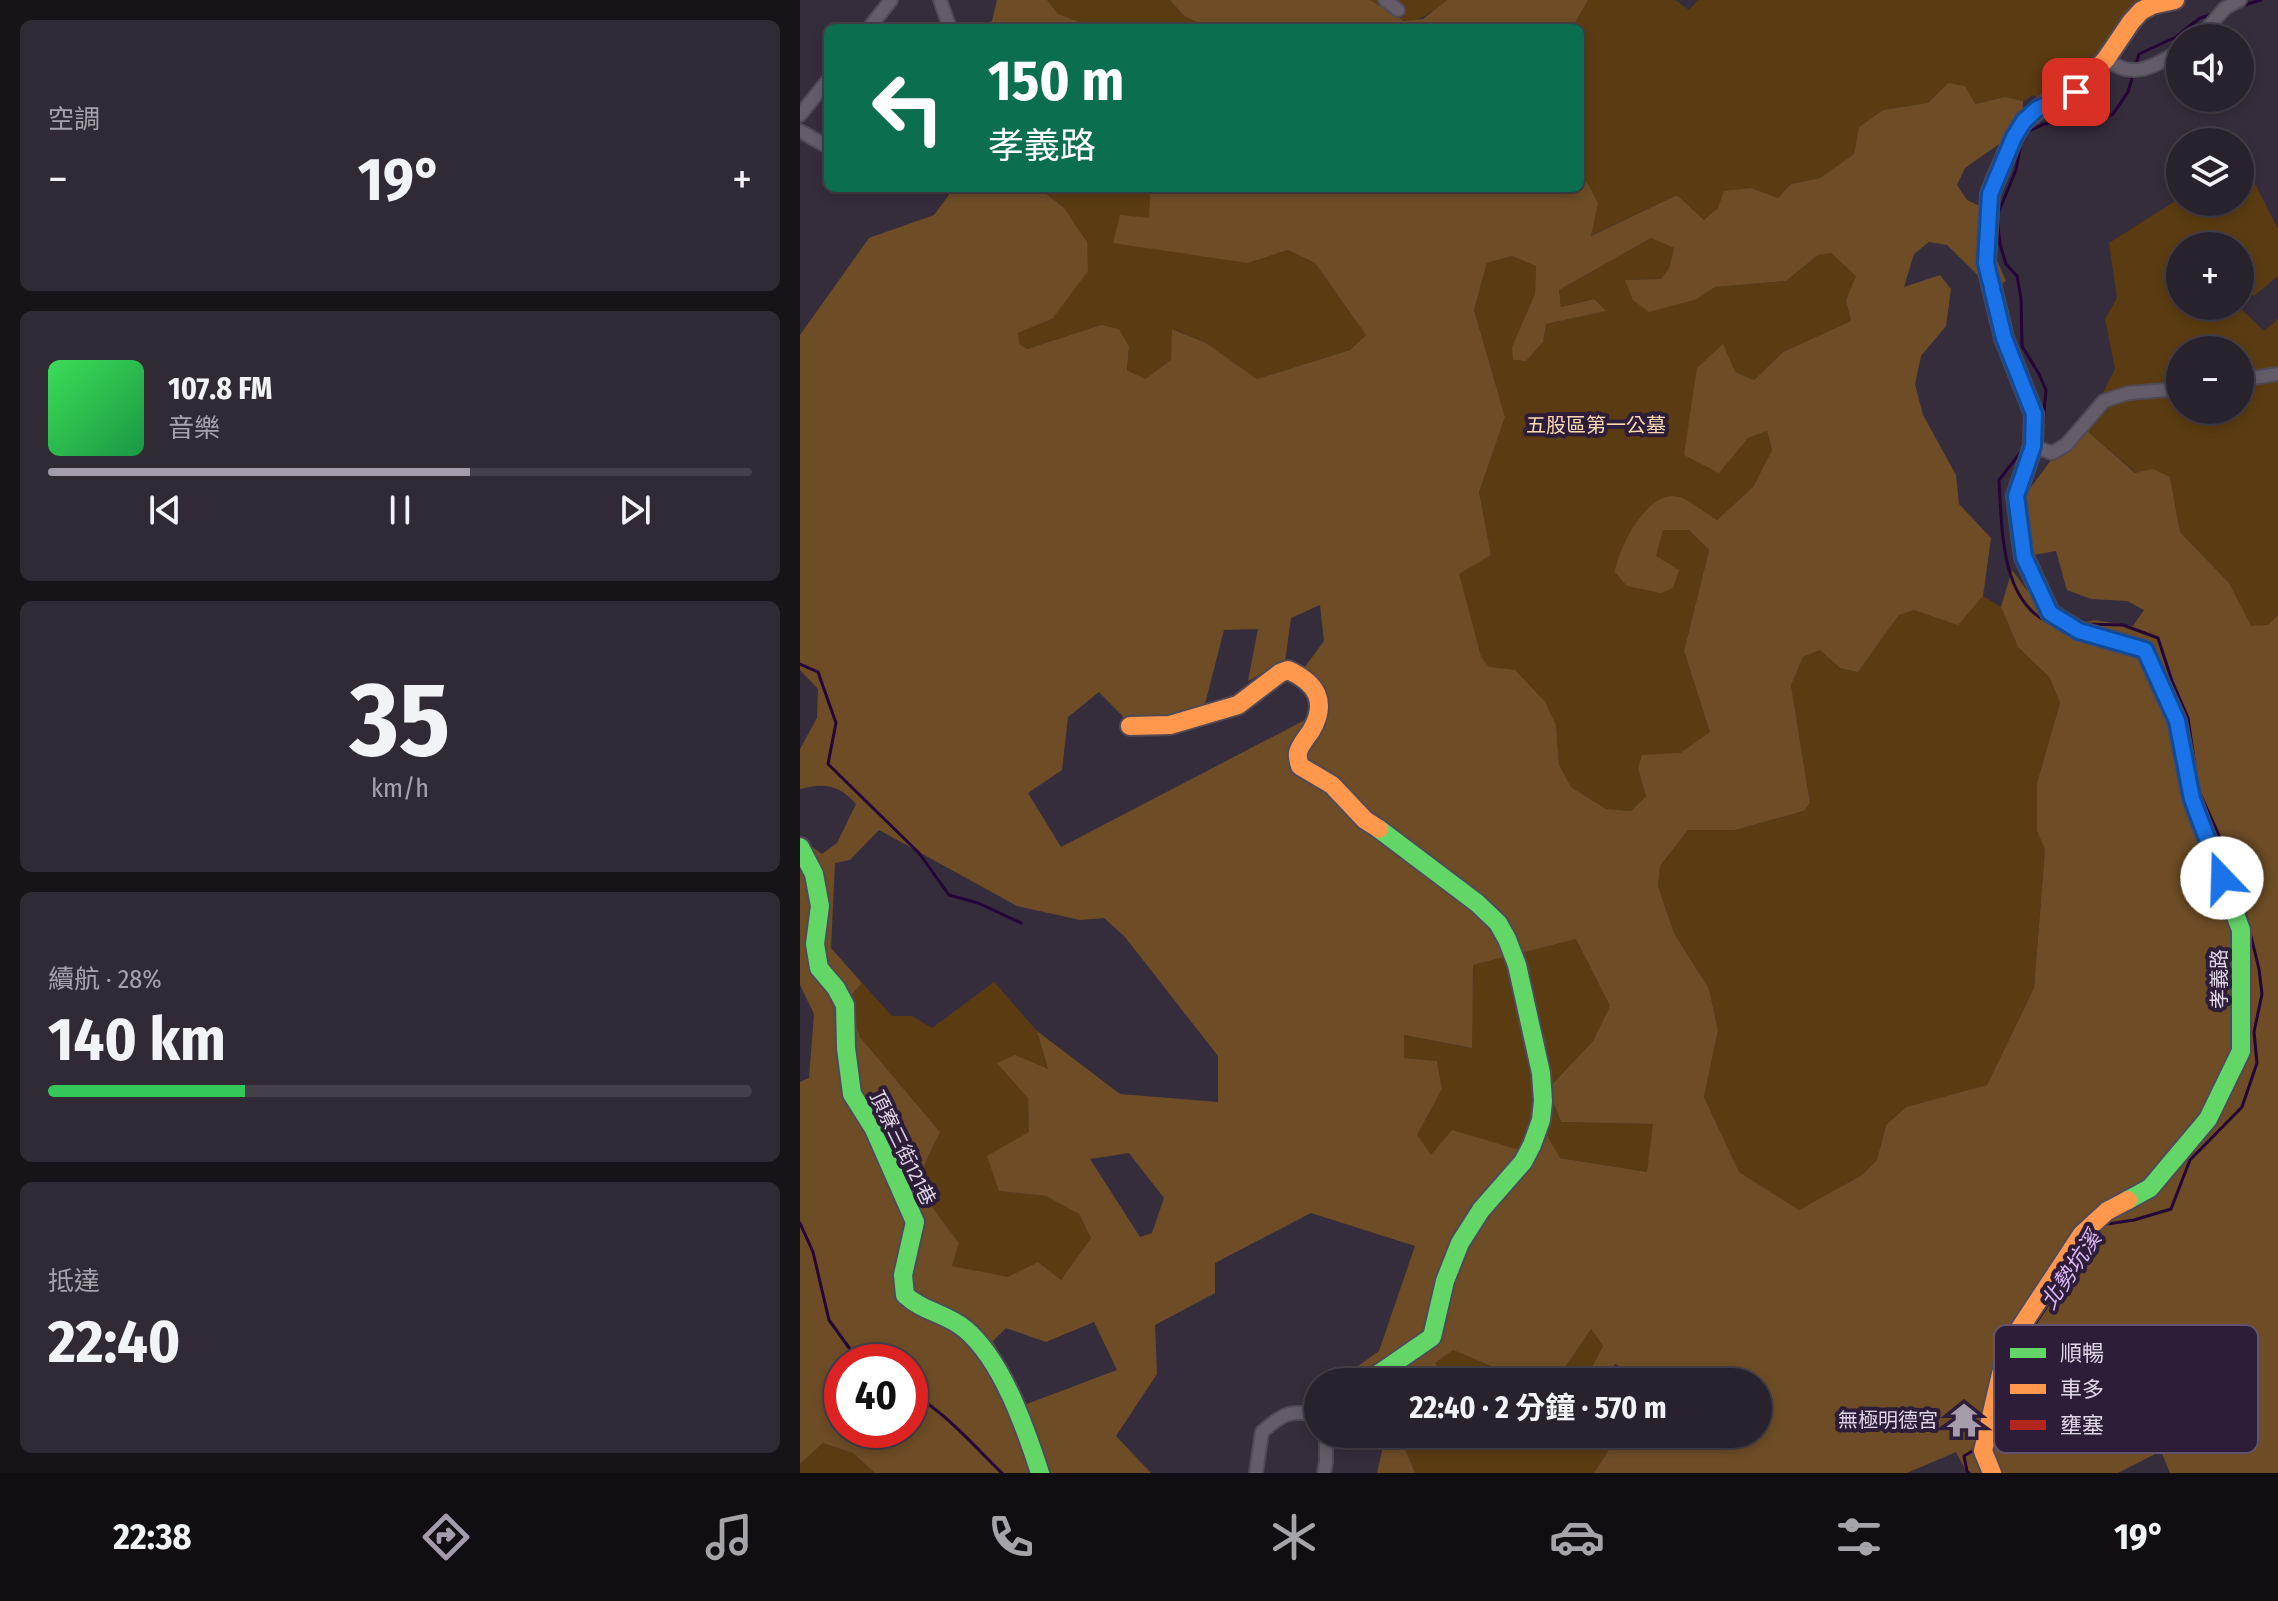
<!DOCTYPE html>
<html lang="zh-TW">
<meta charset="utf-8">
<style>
body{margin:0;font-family:"Fira Sans Condensed","Noto Sans TC",sans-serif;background:#302a35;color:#f1f3f6;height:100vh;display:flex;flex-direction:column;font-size:30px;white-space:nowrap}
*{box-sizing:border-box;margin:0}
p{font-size:26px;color:#a5a4aa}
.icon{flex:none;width:44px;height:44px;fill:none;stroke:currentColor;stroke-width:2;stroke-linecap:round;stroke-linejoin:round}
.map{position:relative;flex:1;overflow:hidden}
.panel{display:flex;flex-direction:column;gap:20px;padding:20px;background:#161319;width:800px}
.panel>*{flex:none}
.top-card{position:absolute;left:24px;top:24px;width:760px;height:168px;border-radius:12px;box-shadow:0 4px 12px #0003,0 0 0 2px #443f49;background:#0b6e4f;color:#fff;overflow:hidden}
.fabs{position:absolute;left:1366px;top:24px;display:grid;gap:16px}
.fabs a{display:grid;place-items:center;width:88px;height:88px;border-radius:50%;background:#28222d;box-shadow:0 4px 12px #0003,0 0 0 2px #443f49;font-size:40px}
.speed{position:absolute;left:24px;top:1344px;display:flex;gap:16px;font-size:40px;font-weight:700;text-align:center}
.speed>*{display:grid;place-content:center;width:104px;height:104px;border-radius:50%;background:#28222d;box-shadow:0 4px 12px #0003,0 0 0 2px #443f49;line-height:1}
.speed .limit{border:12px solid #d22;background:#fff;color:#111}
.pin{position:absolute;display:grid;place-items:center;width:68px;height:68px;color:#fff;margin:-34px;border-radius:16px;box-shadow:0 4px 12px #0006}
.me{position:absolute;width:88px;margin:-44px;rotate:339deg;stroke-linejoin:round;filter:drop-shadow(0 0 6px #0008)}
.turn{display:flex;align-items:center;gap:28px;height:168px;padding:0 32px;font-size:36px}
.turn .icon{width:104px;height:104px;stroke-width:2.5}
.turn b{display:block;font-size:56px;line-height:68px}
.big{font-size:60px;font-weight:700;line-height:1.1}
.panel .card{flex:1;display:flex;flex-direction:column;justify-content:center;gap:12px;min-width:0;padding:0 28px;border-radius:12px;background:#302a35}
.panel .dial{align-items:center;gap:0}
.dial b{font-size:104px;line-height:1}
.song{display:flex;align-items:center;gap:24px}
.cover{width:96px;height:96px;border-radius:12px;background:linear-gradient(135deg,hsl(130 70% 55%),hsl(140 70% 35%))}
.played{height:8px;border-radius:4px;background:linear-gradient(90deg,#a49bab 60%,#443f49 60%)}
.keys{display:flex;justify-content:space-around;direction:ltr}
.heat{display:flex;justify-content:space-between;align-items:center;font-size:44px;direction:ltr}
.charge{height:12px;border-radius:6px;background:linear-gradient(90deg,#34c759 28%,#443f49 0)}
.trip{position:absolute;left:504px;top:1368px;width:468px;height:80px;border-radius:40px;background:#28222d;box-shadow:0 4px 12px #0003,0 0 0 2px #443f49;font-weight:700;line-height:80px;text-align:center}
.menu{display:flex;height:128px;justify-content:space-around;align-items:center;background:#100e12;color:#a5a4aa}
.menu .icon{width:56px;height:56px}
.menu .selected{color:#a49bab}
.menu b{font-size:36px;color:#f1f3f6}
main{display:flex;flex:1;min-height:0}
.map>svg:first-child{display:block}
.green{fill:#5b3c12;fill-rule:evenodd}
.forest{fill:#6e4d26;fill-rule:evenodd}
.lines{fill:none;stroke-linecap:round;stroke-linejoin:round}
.stream{stroke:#250437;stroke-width:3}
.street-casing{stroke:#504956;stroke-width:16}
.fast-casing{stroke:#504956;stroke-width:22}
.slow-casing{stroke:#504956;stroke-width:22}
.jam-casing{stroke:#504956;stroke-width:22}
.street{stroke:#645d69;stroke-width:12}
.fast{stroke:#63d668;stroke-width:18}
.slow{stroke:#ff974d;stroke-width:18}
.jam{stroke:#b3261e;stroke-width:18}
.route-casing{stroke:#114b97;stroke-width:20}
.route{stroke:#1a73e8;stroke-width:14}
.labels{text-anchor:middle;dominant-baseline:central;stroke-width:8;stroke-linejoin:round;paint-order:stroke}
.park-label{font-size:20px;fill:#fbd8b0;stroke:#2d1d38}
.street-label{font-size:20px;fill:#dfd6e7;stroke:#2d1d38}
.poi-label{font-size:20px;fill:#dfd6e7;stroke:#2d1d38;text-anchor:end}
.water-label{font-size:22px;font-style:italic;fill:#ddb7f8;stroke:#2d1d38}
.key{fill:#2d1d38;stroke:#62546d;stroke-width:2}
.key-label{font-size:22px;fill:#dfd6e7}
</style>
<main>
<section class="panel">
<div class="card"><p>空調</p>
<div class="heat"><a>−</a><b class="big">19°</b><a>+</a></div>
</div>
<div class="card">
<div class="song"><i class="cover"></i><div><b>107.8 FM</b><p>音樂</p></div></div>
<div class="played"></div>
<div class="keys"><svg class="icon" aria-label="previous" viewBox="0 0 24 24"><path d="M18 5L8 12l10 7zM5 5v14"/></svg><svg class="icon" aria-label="pause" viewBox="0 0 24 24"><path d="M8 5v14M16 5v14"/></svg><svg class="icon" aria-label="next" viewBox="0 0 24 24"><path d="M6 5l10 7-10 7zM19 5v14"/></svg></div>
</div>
<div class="card dial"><b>35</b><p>km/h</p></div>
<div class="card"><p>續航 · 28%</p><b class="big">140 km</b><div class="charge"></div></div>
<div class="card"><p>抵達</p><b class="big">22:40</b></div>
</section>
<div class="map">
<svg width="1478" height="1473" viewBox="0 0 1478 1473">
<rect width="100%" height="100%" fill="#362d3c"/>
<path class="green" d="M 247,0 L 370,0 L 384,16 L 410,28 L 296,28 L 258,14 Z
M 570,0 L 647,0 C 608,31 609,25 570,0 Z
M 788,0 L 875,0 L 889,10 L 898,0 L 1368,0 L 1358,1 L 1275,90 L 1243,102 L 1233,95 L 1223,101 L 1205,97 L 1174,104 L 1148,83 L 1128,103 L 1083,110 L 1059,127 L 1054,154 L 1020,178 L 991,184 L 978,198 L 951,188 L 904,220 L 877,195 L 790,236 L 798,203 L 780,169 L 780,84 L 783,55 L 780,49 L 780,28 L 772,28 Z
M 1451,176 L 1478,229 L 1478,276 L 1454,296 L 1440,287 L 1440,246 L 1380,246 L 1380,306 L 1438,306 L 1464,331 L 1478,319 L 1478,615 L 1469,625 L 1451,627 L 1429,583 L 1380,532 L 1370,477 L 1336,473 L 1285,429 L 1315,369 L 1305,319 L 1317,298 L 1309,243 L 1380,198 L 1380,202 L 1440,202 L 1440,182 ZM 1380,350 L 1440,350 L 1440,410 L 1380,410 Z
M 239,188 L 350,188 L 349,218 L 448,263 L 488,250 L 515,263 L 566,335 L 550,350 L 457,379 L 406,343 L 373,329 L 371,360 L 345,379 L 327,370 L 329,347 L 301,325 L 227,349 L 218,344 L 218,333 L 252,319 L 264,208 Z
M 851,238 L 874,248 L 869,268 L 861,279 L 826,280 L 897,299 L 915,287 L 986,281 L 1018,255 L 1031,253 L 1057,276 L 1046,300 L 1051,321 L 983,352 L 954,380 L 935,372 L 948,438 L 967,431 L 972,450 L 953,487 L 916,521 L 878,497 L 865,497 L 856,556 L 863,530 L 889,530 L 909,550 L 884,651 L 910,732 L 880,753 L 838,769 L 846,796 L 831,811 L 806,809 L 771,787 L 759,765 L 756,725 L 715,671 L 689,667 L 681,656 L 658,574 L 691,555 L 679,492 L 705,417 L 674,310 L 687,263 L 712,256 L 736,266 L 735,294 L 713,347 L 713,360 L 726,361 L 743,342 L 746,324 L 805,311 L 794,299 L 761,307 L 759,290 Z
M 1183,596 L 1201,607 L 1218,647 L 1250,678 L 1260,703 L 1237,783 L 1237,830 L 1245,848 L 1234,988 L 1187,1085 L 1106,1107 L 1086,1125 L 1077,1160 L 1062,1175 L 999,1210 L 939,1172 L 904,1097 L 918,1030 L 909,989 L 874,933 L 858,886 L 860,866 L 888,830 L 935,830 L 1004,811 L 1010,803 L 991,685 L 1003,657 L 1020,650 L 1040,668 L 1058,672 L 1099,615 L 1114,610 L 1158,624 Z
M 776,939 L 810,1006 L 793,1041 L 748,1090 L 761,1122 L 854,1124 L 847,1172 L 729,1153 L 631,1156 L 617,1135 L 642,1089 L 637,1061 L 604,1058 L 604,1035 L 671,1048 L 673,965 Z
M 194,982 L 237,1031 L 248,1070 L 228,1098 L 229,1132 L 199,1191 L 246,1196 L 279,1214 L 291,1238 L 261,1280 L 238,1262 L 208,1278 L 152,1266 L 159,1243 L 115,1184 L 140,1132 L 60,1037 L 47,1000 L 62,983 L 92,1016 L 112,1016 L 132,1028 Z
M 791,1329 L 803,1346 L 784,1382 L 755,1382 Z
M 653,1350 L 705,1372 L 725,1367 L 749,1382 L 648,1382 L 635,1363 Z
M 599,1434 L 819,1434 L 794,1473 L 615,1473 Z
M 23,1443 L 53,1453 L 75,1473 L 0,1473 L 0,1464 Z"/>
<path class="forest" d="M 197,0 L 247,0 L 258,14 L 296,28 L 179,28 L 192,21 Z
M 370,0 L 570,0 L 604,21 L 623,19 L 647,0 L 788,0 L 772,28 L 410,28 L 384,16 Z
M 1148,83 L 1165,86 L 1175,104 L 1205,97 L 1223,101 L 1222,128 L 1165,168 L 1157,185 L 1167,200 L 1184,208 L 1186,236 L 1206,281 L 1192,289 L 1147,245 L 1129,242 L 1114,254 L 1104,287 L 1140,275 L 1151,289 L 1146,326 L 1121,356 L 1115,384 L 1123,415 L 1156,475 L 1159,504 L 1191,538 L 1183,596 L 1158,625 L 1114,610 L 1099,615 L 1058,672 L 1040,668 L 1020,650 L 1003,657 L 991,685 L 1010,803 L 1004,811 L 935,830 L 888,830 L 860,866 L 858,886 L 874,933 L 909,989 L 918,1030 L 904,1097 L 939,1172 L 999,1210 L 1062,1175 L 1077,1160 L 1086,1125 L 1106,1107 L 1187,1085 L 1234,988 L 1245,849 L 1237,831 L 1237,783 L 1260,703 L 1250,678 L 1218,647 L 1201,607 L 1212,570 L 1256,630 L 1294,620 L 1333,626 L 1344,610 L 1327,601 L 1291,599 L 1267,590 L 1256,551 L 1228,556 L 1214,510 L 1269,436 L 1285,429 L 1335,473 L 1353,469 L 1370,477 L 1380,532 L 1429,583 L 1451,626 L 1468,625 L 1478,615 L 1478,1473 L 1370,1473 L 1361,1451 L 1318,1473 L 1167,1473 L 1156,1452 L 1107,1473 L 794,1473 L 819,1434 L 958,1434 L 958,1382 L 824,1382 L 830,1372 L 815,1364 L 805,1382 L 784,1382 L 803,1346 L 791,1329 L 755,1382 L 749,1382 L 725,1367 L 705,1372 L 653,1350 L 635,1363 L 648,1382 L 619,1382 L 606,1363 L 588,1382 L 536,1382 L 579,1351 L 615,1246 L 511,1213 L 415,1263 L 415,1293 L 355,1325 L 357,1374 L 316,1436 L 351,1473 L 75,1473 L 53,1453 L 23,1443 L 0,1464 L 0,1082 L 9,1078 L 14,1014 L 0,985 L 0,838 L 22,854 L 37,843 L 56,804 C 38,784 25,783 0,789 L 0,749 L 17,718 L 18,689 L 0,670 L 0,335 L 69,238 L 134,215 L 154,188 L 239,188 L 264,208 L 287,242 L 288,271 L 252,319 L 218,333 L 219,344 L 227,349 L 301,325 L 319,329 L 329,347 L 327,370 L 345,379 L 371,360 L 372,329 L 406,343 L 457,379 L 550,350 L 566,335 L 515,263 L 488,250 L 448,263 L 313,243 L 320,215 L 349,218 L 350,188 L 385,188 L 424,194 L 424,188 L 780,188 L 780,169 L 798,203 L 791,236 L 877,195 L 904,220 L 918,208 L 924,191 L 951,188 L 978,198 L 991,184 L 1020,178 L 1054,154 L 1059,127 L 1083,110 L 1128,103 ZM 851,238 L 874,248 L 869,268 L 861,279 L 825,280 L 833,300 L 849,312 L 897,299 L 915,287 L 986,281 L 1018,255 L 1031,253 L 1056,276 L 1046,300 L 1051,321 L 983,352 L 954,380 L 935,372 L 923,344 L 897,368 L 884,455 L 919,473 L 948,438 L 967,431 L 972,450 L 953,487 L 917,520 C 906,514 890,500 879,497 C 848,488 818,549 815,572 L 827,586 L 861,593 L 873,588 L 879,570 L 856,556 L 863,530 L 889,530 L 909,550 L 884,651 L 910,732 L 880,753 L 842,755 L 838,769 L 846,796 L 831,811 L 806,809 L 771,787 L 759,765 L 756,725 L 745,702 L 715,670 L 689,667 L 681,656 L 659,574 L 691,555 L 679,492 L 705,417 L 674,310 L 687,263 L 712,256 L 736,266 L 735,294 L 712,347 L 713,360 L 726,361 L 743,342 L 746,324 L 806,311 L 794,299 L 761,307 L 759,290 ZM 520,605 L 524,641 L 496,679 L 526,709 L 261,847 L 228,793 L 262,770 L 268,717 L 299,692 L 332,726 L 405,704 L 424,630 L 458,629 L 448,681 L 485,661 L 491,618 ZM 79,830 L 217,906 L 280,920 L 304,918 L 325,937 L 418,1056 L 418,1102 L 320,1094 L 237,1031 L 248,1069 L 215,1055 L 197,1063 L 228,1098 L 229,1132 L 187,1156 L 199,1191 L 246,1196 L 279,1214 L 291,1238 L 261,1280 L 238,1262 L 208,1277 L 152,1266 L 159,1243 L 115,1184 L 140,1132 L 60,1037 L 47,1000 L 62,983 L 31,948 L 35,863 L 50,860 ZM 776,939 L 810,1006 L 793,1041 L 748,1089 L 761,1122 L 853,1124 L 847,1172 L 760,1158 L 746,1134 L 729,1153 L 652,1130 L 631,1155 L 617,1135 L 642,1089 L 637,1061 L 604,1058 L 604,1035 L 672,1048 L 673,965 ZM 329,1153 L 364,1198 L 352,1233 L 340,1237 L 290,1159 ZM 294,1322 L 317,1370 L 224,1405 L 193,1341 L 206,1328 L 246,1342 ZM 42,1362 L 110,1362 L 110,1430 L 42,1430 Z
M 550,1434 L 599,1434 L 615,1473 L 577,1473 L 584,1442 Z"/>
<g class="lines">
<path class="stream" d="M 1441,6 L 1461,0
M 1335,68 L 1339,54 L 1376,37 L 1400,18 L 1414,14
M 1243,423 L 1246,390 L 1239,374 L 1222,346 L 1221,298 L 1217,276 L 1206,264 L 1200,244 L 1197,216 L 1216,170 L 1221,144 L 1229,131 L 1244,124 L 1303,118 L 1313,114 L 1328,92 L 1333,75
M 1224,448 L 1199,480 C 1202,527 1200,600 1249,623
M 1285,624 L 1323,625 L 1358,638 L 1372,681 L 1388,718 L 1397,780
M 0,664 L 18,672 L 36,723 L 28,764 L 119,853 L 149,895 L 178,903 L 221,923
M 0,1223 L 13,1252 L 29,1320 L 50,1349 L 63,1362
M 1301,1225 L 1334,1220 L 1371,1209 L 1390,1160 L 1442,1107 L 1457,1063 L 1454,1032 L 1462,994 L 1459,969 L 1435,871 L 1399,791
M 110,1392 C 146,1413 172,1444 202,1473
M 1192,1438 L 1196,1435 L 1204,1417 L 1215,1354 L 1297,1231
M 1169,1473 L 1167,1471 L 1164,1456 L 1176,1449"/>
<g class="street-casing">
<path id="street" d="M 140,0 L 150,28
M 585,0 L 598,10
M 69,28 L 91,0
M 1399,38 L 1425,8 L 1440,0
M 1306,59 C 1333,81 1354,66 1380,51
M 0,115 L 28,80
M 0,131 L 28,147
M 1440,380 L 1478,374
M 1233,446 L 1252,453 L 1266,445 L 1304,401 L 1328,393 L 1380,389
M 456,1473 L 462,1432 C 481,1415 489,1410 514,1414 L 518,1420
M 524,1473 L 526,1462 L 526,1434"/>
</g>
<g class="fast-casing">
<path id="fast" d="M 1253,615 L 1279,631 L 1345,650 L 1377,721 L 1392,799 L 1441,930 L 1441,1051 L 1408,1119 L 1350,1188 L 1328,1200
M 0,847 L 14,874 L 20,906 L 15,944 L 19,968 L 36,988 L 45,1005 L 46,1048 L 52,1094 L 74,1129 L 115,1222 L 103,1275 L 105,1295 C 123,1312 146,1313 165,1329 C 202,1360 225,1427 240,1473
M 567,1382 L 632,1337 L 645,1281 L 660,1243 L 681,1210 L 723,1162 L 732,1145 L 741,1120 L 743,1101 L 741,1073 L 717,965 L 707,939 L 698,923 L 677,903 L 579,829"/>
</g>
<g class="slow-casing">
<path id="slow" d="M 1196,179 L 1214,137 L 1224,121 L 1244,105 L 1276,92 L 1306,59 L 1331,22 L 1341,11 L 1352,5 L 1375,0
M 330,726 L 370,725 L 438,705 L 480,673 L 488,670 C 517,683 528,702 511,731 C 507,737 499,746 498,753 C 497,757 499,762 500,766 L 532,785 L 565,820 L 579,829
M 1192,1473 L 1183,1451 L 1207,1348 L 1282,1234 L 1307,1211 L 1328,1200"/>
</g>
<g class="jam-casing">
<path id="jam" d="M 1196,179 L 1190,194 L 1186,263 L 1204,338 L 1234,414 L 1233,446 L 1216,496 L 1224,557 L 1250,613 L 1253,615"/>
</g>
<use href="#street" class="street"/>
<use href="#fast" class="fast"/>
<use href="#slow" class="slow"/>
<use href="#jam" class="jam"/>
</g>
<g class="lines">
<g class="route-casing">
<path id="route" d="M 1276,92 L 1237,109 L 1224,121 L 1214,137 L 1190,194 L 1186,263 L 1204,338 L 1234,414 L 1233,446 L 1216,496 L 1224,557 L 1250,613 L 1279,631 L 1345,650 L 1377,721 L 1392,799 L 1422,878"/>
</g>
<use href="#route" class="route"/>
</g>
<defs>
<g id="temple-bare" transform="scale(2.76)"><path d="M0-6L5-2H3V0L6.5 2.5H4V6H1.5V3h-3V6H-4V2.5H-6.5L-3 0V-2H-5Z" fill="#a49bab" stroke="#2d1d38" stroke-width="2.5" paint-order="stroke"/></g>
</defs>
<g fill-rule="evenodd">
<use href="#temple-bare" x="1164" y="1420"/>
</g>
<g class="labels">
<g class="park-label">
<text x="796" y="425">五股區第一公墓</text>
</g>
<g class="street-label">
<text transform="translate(1419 979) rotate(-90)">孝義路</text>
<text transform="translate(103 1148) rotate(64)">頂寮三街121巷</text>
</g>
<g class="poi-label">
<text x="1138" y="1420">無極明德宮</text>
</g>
<g class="water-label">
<text transform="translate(1271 1270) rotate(-56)">北勢坑溪</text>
</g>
</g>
<rect x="1194" y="1325" width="264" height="128" rx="12" class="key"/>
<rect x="1210" y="1348" width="36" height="10" fill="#63d668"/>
<rect x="1210" y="1384" width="36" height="10" fill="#ff974d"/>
<rect x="1210" y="1420" width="36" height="10" fill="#b3261e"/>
<g class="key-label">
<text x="1260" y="1361">順暢</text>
<text x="1260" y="1397">車多</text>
<text x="1260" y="1433">壅塞</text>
</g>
</svg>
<div class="fabs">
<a><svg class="icon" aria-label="sound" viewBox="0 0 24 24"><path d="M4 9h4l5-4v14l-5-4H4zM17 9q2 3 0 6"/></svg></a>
<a><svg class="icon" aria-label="layers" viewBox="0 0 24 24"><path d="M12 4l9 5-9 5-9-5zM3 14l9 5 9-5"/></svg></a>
<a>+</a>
<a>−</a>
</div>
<div class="speed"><div class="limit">40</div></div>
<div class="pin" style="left:1276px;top:92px;background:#d93025"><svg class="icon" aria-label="arrive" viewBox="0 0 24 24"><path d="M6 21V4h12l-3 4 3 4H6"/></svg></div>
<svg class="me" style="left:1422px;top:878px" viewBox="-20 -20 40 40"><circle r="19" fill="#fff"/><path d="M0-13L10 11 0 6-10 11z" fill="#1a73e8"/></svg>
<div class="trip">22:40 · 2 分鐘 · 570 m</div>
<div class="top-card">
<div class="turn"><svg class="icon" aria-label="left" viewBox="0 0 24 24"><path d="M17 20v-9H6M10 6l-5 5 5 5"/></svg><div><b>150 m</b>孝義路</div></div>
</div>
</div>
</main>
<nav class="menu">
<b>22:38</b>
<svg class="icon selected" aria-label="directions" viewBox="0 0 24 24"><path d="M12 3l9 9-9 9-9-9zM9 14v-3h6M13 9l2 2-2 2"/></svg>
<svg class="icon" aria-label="music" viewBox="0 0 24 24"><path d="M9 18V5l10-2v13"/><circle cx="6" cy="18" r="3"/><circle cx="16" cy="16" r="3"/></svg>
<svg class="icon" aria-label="phone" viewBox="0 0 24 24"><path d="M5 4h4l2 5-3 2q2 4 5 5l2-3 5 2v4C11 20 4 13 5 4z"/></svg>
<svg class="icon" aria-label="climate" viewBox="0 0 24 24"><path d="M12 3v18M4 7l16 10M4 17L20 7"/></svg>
<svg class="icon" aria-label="car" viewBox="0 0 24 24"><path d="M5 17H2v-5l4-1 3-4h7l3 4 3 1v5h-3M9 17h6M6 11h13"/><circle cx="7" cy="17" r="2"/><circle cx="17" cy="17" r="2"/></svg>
<svg class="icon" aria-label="filters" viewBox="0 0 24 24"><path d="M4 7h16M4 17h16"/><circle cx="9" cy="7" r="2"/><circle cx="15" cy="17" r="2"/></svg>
<b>19°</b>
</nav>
